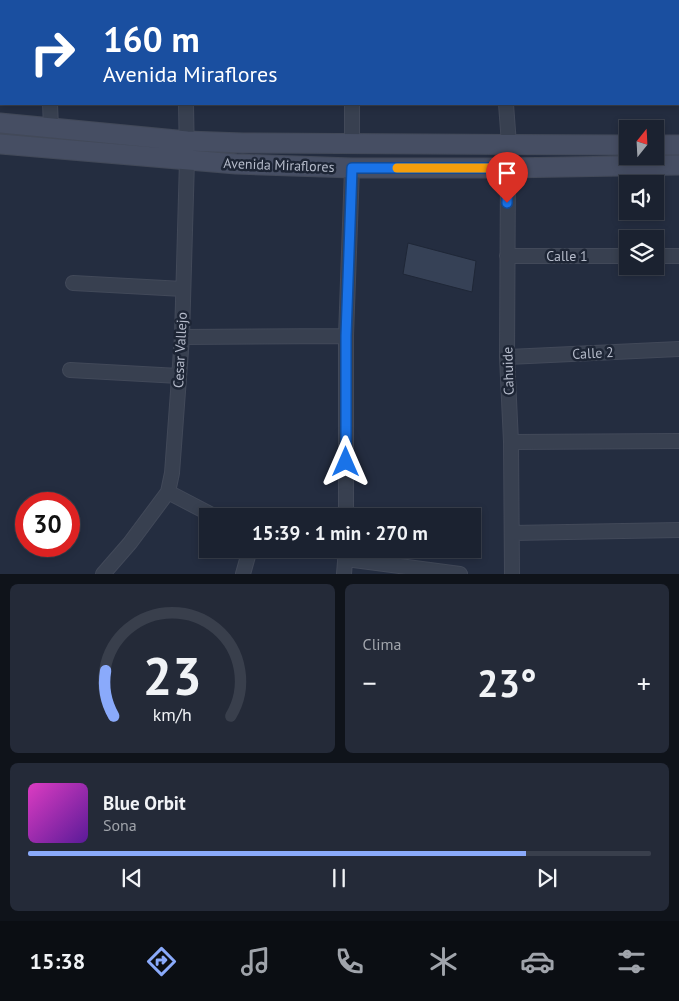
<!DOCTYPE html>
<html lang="es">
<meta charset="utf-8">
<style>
body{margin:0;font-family:"PT Sans",sans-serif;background:#242a38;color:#f1f3f6;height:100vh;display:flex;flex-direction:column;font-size:19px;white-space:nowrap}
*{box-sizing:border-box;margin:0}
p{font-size:16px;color:#a0a4ab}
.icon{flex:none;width:28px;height:28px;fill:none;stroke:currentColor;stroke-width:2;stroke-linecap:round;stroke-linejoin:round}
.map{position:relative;height:574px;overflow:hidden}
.panel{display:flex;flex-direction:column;gap:10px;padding:10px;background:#0f131a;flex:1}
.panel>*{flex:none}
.top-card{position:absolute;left:0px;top:0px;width:680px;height:105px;box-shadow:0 2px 8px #0003,0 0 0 1px #393f4c;background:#1a4fa0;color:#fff;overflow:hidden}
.needle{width:32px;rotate:18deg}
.buttons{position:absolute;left:619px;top:120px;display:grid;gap:10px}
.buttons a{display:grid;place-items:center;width:45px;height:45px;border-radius:0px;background:#1b2230;box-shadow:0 2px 8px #0003,0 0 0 1px #393f4c;font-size:25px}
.speed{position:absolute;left:15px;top:492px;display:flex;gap:10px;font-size:25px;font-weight:700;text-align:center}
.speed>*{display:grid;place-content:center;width:65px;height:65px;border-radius:50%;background:#1b2230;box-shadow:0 2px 8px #0003,0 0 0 1px #393f4c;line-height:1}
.speed .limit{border:8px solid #d22;background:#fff;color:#111}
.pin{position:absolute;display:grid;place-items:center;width:42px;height:42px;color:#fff;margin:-51px -21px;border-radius:50% 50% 50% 0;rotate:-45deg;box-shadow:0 0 5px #0007}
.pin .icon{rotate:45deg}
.me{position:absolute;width:55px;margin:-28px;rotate:0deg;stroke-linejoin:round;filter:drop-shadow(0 0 4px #0008)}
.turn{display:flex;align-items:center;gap:18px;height:105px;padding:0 20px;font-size:22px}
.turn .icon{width:65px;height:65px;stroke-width:2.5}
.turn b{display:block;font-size:35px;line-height:42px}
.big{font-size:38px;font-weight:800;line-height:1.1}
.panel .tile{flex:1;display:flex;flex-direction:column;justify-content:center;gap:8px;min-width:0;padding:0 18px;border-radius:8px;background:#242a38}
.panel .dial{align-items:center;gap:0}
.dial svg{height:130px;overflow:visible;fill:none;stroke:#393f4c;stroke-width:7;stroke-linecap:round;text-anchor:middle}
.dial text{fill:#f1f3f6;stroke:none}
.song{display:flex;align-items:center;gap:15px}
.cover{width:60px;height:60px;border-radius:8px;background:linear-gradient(135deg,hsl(310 70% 55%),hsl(270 70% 35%))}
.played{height:5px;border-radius:2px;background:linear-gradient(90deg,#8aaafb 80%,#393f4c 80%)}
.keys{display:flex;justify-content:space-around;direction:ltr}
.heat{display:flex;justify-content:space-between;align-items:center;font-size:28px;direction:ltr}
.panel .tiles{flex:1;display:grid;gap:10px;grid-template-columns:1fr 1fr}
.tile:last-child{grid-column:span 2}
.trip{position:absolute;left:199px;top:508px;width:282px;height:50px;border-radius:0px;background:#1b2230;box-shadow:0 2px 8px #0003,0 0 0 1px #393f4c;font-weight:800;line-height:50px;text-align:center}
.dock{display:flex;height:80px;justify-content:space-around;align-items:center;background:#0b0e13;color:#a0a4ab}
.dock .icon{width:35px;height:35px}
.dock .current{color:#8aaafb}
.dock b{font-size:22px;color:#f1f3f6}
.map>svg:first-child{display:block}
.building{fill:#364156;stroke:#1f2737}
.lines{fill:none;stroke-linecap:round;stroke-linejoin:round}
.street-casing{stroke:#424959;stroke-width:16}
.secondary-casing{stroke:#424959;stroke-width:21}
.street{stroke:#384050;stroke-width:14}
.secondary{stroke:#464e63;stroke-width:19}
.route-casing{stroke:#114b97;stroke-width:12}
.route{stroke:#1a73e8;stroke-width:9}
.slow{stroke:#f59e0b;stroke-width:9}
.labels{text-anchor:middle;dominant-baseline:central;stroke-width:5;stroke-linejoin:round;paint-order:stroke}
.street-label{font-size:14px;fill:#b5bbca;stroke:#1d2535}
</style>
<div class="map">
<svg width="679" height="574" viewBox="0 0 679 574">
<rect width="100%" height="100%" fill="#242d40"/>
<path class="building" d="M 408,243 L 476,261 L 472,292 L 403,274 Z"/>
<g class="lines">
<g class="street-casing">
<path id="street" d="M 48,0 L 48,1
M 186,0 L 186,1
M 501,0 L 501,1
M 664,0 L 664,1
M 353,1 L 353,0
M 679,58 L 679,59
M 50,104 L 51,127
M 506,104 L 509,144 L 508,168 L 507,357 L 511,442 L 512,574
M 352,144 L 352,104
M 507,256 L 628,256
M 655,256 L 679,256
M 73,283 L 183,289
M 182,337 L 346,336
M 507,357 L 679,349
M 70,370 L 179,376
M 511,442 L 679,441
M 168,492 L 214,516
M 346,516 L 346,336 L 352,168
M 512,533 L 679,530
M 346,559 L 460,574
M 103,574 L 130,543 L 168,492 L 172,473 L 182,337 L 187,160 L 186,104
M 243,574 L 250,549
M 344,574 L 346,549"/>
</g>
<g class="secondary-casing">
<path id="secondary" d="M 0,123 L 187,141 L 243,143 L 628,145
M 0,144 L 236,164 L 352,168 L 508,168 L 679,165
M 655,145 L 679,145"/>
</g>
<use href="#street" class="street"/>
<use href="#secondary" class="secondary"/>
</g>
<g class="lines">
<g class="route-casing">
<path id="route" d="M 346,462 L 346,336 L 352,168 L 508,168 L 507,203"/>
</g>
<use href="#route" class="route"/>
<path class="slow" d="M 397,168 L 494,168"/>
</g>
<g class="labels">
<g class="street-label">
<text transform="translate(279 165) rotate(2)">Avenida Miraflores</text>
<text x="567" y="256">Calle 1</text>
<text transform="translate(180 350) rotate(-87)">Cesar Vallejo</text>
<text transform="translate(593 353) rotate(-3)">Calle 2</text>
<text transform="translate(508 371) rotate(-92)">Cahuide</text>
</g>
</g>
</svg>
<div class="buttons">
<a><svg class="needle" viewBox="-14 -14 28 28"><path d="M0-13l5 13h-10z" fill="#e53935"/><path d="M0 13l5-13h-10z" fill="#a0a4ab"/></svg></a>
<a><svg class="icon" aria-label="sound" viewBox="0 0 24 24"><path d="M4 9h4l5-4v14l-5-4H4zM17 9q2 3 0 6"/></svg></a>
<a><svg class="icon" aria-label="layers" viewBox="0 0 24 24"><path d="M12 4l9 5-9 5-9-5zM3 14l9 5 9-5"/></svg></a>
</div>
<div class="speed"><div class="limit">30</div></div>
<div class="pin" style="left:507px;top:203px;background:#d93025"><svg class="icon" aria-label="arrive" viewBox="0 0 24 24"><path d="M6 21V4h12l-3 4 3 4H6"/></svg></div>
<svg class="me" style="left:346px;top:462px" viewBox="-20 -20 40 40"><path d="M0-17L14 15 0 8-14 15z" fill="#1a73e8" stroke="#fff" stroke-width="4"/></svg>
<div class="trip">15:39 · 1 min · 270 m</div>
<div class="top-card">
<div class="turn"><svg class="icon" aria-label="right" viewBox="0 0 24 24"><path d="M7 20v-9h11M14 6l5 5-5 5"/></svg><div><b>160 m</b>Avenida Miraflores</div></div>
</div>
</div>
<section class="panel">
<div class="tiles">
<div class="tile dial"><svg viewBox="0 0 100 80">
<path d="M14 69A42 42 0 1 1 86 69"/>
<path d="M14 69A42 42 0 0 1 9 41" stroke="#8aaafb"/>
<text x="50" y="56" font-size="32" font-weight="700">23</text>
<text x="50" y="72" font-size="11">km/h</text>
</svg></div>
<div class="tile"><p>Clima</p>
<div class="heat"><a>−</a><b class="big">23°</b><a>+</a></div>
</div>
<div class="tile">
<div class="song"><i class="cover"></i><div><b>Blue Orbit</b><p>Sona</p></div></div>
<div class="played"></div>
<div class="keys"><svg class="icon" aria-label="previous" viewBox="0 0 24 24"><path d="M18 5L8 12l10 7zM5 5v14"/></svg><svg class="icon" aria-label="pause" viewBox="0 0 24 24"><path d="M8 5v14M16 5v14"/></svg><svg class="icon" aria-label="next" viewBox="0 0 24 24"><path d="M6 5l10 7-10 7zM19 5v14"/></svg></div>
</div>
</div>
</section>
<nav class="dock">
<b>15:38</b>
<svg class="icon current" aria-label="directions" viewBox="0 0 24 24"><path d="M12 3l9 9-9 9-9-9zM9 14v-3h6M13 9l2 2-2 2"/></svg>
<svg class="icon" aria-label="music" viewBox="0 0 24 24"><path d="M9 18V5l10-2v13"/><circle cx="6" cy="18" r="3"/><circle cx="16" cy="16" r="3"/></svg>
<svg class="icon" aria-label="phone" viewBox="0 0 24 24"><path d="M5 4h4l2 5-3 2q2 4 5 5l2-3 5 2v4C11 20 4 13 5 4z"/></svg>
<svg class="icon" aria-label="climate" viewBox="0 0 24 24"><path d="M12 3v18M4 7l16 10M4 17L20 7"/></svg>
<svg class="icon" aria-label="car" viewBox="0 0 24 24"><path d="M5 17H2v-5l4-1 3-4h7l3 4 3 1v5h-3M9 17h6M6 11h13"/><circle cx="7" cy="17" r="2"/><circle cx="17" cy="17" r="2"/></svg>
<svg class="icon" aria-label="filters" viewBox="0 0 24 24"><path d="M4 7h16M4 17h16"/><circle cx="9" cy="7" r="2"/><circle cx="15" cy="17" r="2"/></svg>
</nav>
